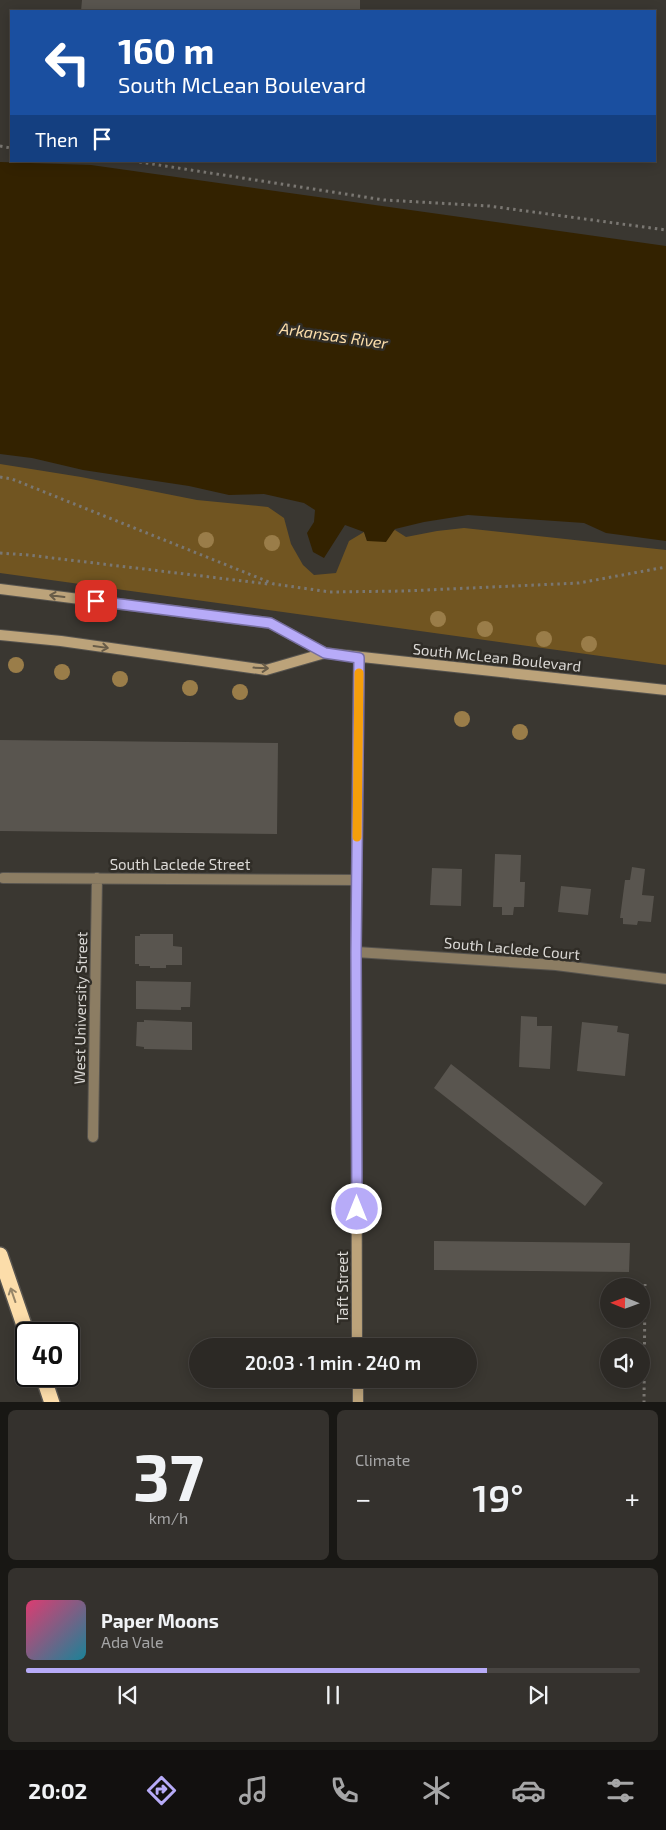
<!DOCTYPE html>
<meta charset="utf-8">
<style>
body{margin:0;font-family:"Exo 2",sans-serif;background:#34312d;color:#f1f3f6;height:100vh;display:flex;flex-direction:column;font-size:19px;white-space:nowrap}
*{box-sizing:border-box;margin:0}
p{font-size:16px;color:#a6a6a7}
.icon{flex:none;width:28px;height:28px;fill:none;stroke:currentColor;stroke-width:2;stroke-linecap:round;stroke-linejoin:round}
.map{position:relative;height:1402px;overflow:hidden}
.side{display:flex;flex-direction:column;gap:8px;padding:8px;background:#181714;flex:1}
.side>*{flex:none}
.top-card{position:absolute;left:10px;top:10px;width:646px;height:152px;border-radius:0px;box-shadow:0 2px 12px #0003,0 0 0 1px #484542;background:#1a4fa0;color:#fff;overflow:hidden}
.needle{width:32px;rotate:271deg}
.tools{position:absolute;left:600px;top:1278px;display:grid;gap:10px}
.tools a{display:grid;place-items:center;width:50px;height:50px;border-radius:50%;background:#2c2925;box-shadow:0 2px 12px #0003,0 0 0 1px #484542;font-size:25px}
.speed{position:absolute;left:15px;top:1322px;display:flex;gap:10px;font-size:25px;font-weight:700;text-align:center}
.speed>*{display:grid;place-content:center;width:65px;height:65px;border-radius:50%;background:#2c2925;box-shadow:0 2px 12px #0003,0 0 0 1px #484542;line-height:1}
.speed .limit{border:2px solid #111;border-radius:8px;background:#fff;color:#111}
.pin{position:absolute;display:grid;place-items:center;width:42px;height:42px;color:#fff;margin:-21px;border-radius:10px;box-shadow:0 2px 8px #0006}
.me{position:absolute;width:55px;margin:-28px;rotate:0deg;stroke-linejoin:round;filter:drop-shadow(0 0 4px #0008)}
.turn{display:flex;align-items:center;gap:18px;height:105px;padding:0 25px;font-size:22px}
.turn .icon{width:65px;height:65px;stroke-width:2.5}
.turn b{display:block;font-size:35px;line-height:42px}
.then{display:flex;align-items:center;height:48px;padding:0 25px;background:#0003;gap:10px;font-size:19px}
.big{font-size:38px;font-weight:600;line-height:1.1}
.side .widget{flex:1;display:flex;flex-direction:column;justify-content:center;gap:8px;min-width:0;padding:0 18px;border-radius:8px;background:#34312d}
.side .dial{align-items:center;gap:0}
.dial b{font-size:65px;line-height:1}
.song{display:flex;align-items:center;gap:15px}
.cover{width:60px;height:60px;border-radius:8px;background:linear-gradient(135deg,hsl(340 70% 55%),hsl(190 70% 35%))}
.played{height:5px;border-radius:2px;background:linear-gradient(90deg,#b7abf8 75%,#484542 75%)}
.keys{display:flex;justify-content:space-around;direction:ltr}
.heat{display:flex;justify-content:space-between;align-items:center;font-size:28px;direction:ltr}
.side .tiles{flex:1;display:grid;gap:8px;grid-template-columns:1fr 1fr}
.widget:last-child{grid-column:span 2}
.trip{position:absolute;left:189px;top:1338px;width:288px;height:50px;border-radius:25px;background:#2c2925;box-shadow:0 2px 12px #0003,0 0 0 1px #484542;font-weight:600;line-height:50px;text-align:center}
.dock{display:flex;height:80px;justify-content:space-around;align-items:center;background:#12100f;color:#a6a6a7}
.dock .icon{width:35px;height:35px}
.dock .selected{color:#b7abf8}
.dock b{font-size:22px;color:#f1f3f6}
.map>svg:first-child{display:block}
.green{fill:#715521}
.water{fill:#320}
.building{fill:#59554f}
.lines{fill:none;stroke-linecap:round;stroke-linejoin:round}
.street-casing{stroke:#57544f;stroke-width:12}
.secondary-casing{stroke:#57544f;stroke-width:12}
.highway-casing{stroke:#57544f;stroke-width:18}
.path{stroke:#7a7772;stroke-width:3;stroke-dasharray:2.5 4;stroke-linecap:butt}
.street{stroke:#8c7d63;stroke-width:10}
.secondary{stroke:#bca37a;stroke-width:10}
.highway{stroke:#fcddaa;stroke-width:15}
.tree{fill:#9a7d49}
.oneway{stroke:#685c48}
.oneway2{stroke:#968568}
.route-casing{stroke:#776fa1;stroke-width:12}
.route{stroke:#b7abf8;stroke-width:9}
.slow{stroke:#f59e0b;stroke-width:9}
.labels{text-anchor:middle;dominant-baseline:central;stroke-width:5;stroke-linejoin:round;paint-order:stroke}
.street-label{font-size:15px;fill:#dbd9d6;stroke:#302d27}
.water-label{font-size:16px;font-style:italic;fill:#fcdeab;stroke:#302d27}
</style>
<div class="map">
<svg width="666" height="1403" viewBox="0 0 666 1403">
<rect width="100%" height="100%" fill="#3a3731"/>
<path class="green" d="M 0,464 L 81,477 L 197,500 L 268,507 L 284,518 L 291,544 L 303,565 L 314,575 L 336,573 L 349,541 L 364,532 L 367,541 L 395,530 L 406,537 L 437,531 L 464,528 L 666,550 L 666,665 L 0,573 Z"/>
<path class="water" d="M 0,162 L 91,165 L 666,246 L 666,541 L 606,533 L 584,523 L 468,515 L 424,522 L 395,529 L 386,542 L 367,541 L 364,532 L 345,525 L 324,558 L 313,552 L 307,533 L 314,522 L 315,510 L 304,503 L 264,494 L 229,495 L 189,486 L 83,470 L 32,458 L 0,454 Z"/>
<path class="building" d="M 82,0 L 360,0 L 360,11 L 81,11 Z
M 0,740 L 278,743 L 277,834 L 0,831 Z
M 495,854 L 521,855 L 520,882 L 525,882 L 524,907 L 514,907 L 513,915 L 502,915 L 502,907 L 493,907 Z
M 632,867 L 645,869 L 642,895 L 654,896 L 651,922 L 638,921 L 637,925 L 623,924 L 623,918 L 620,918 L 625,880 L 630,880 Z
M 432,868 L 462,869 L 461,906 L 430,905 Z
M 561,886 L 591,889 L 588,915 L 558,912 Z
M 140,934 L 173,934 L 173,946 L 182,947 L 182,965 L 166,965 L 166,968 L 150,968 L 150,966 L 139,966 L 139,964 L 135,964 L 135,936 L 140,936 Z
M 136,981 L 191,982 L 190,1007 L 181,1007 L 181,1010 L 136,1009 Z
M 521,1016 L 537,1017 L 537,1026 L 552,1026 L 550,1069 L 519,1067 Z
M 144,1020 L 192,1022 L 192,1050 L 144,1049 L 144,1047 L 136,1046 L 137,1022 L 144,1022 Z
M 582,1022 L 618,1026 L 617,1032 L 629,1034 L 625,1076 L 577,1071 Z
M 451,1064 L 603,1183 L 585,1206 L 434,1088 Z
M 434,1241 L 630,1243 L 629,1272 L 434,1270 Z"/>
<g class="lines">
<g class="street-casing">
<path id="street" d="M 3,878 L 357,880
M 356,952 L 556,965 L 666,979
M 93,1137 L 97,878"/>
</g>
<g class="secondary-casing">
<path id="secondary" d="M 0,589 L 270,623 L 325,653 L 666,690
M 0,635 L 61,641 L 266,670 L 325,653
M 357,1346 L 356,952 L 359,658
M 358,1379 L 358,1403"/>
</g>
<g class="highway-casing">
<path id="highway" d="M 0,1255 L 27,1334
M 43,1376 L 52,1403"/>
</g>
<path class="path" d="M 0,146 L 11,148
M 133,161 L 384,200 L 489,206 L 666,230
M 0,477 L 12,479 L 274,584 L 330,592 L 405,591 L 579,583 L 666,567
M 0,553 L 28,555 L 268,584
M 644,1403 L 645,1284"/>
<use href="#street" class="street"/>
<use href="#secondary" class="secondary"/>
<use href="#highway" class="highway"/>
</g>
<g class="tree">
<circle cx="206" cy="540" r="8"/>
<circle cx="272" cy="543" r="8"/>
<circle cx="438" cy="619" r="8"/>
<circle cx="485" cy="629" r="8"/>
<circle cx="544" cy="639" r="8"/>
<circle cx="589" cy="644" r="8"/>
<circle cx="16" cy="665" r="8"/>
<circle cx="62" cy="672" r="8"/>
<circle cx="120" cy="679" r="8"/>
<circle cx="190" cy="688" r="8"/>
<circle cx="240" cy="692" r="8"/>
<circle cx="462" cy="719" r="8"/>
<circle cx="520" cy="732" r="8"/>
</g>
<defs><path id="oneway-shaft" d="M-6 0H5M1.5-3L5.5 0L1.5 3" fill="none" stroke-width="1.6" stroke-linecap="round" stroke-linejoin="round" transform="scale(1.25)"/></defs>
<g class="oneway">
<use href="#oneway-shaft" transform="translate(57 596) rotate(-173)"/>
<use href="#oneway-shaft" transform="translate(101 647) rotate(8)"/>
<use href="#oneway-shaft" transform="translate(261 668) rotate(3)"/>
</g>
<use class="oneway2" href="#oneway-shaft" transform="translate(13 1295) rotate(-109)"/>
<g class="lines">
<g class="route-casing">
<path id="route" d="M 96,601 L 270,623 L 325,653 L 359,658 L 356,952 L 357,1209"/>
</g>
<use href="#route" class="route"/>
<path class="slow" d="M 357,837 L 359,673"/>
</g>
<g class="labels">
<g class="street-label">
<text transform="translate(497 657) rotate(6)">South McLean Boulevard</text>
<text x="180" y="864">South Laclede Street</text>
<text transform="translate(512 948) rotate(5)">South Laclede Court</text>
<text transform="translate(80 1008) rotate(-89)">West University Street</text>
<text transform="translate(342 1287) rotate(-90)">Taft Street</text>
</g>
<g class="water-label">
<text transform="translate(334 335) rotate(8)">Arkansas River</text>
</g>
</g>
</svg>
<div class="tools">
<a><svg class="needle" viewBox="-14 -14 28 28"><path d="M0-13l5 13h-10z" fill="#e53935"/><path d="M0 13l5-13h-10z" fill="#a6a6a7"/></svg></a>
<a><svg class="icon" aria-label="sound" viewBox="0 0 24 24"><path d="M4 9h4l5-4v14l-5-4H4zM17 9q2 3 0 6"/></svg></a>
</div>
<div class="speed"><div class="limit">40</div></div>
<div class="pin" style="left:96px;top:601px;background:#d93025"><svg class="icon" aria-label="arrive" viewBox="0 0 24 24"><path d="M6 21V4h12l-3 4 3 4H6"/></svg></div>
<svg class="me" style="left:357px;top:1209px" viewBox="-20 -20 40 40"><circle r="17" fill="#b7abf8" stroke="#fff" stroke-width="3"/><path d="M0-11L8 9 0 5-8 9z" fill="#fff"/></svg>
<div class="trip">20:03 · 1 min · 240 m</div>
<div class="top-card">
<div class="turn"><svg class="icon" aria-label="left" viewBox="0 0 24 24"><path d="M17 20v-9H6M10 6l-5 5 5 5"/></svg><div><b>160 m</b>South McLean Boulevard</div></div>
<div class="then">Then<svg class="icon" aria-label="arrive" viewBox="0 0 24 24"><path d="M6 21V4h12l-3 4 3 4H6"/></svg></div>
</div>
</div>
<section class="side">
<div class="tiles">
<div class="widget dial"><b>37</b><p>km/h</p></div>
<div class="widget"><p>Climate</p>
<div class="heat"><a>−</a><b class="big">19°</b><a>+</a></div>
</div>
<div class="widget">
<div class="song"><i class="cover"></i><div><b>Paper Moons</b><p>Ada Vale</p></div></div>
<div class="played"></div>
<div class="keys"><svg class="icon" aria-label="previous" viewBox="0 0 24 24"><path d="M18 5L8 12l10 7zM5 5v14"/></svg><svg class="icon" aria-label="pause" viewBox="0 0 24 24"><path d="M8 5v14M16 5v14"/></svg><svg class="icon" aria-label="next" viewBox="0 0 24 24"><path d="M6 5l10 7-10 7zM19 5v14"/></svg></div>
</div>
</div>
</section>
<nav class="dock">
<b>20:02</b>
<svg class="icon selected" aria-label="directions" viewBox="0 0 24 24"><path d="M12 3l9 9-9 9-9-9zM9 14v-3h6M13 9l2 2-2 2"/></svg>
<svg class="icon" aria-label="music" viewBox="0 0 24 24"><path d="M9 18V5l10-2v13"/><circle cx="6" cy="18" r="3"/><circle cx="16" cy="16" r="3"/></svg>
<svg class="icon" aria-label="phone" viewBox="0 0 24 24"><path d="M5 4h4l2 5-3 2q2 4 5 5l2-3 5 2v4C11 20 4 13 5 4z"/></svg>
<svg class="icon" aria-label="climate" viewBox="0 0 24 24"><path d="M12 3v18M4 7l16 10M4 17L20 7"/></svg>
<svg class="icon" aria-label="car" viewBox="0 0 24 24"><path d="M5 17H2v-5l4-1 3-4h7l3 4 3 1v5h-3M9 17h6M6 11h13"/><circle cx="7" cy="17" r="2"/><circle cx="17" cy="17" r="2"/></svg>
<svg class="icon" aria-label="filters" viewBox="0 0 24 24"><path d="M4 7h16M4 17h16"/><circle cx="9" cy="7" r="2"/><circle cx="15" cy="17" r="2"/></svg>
</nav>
